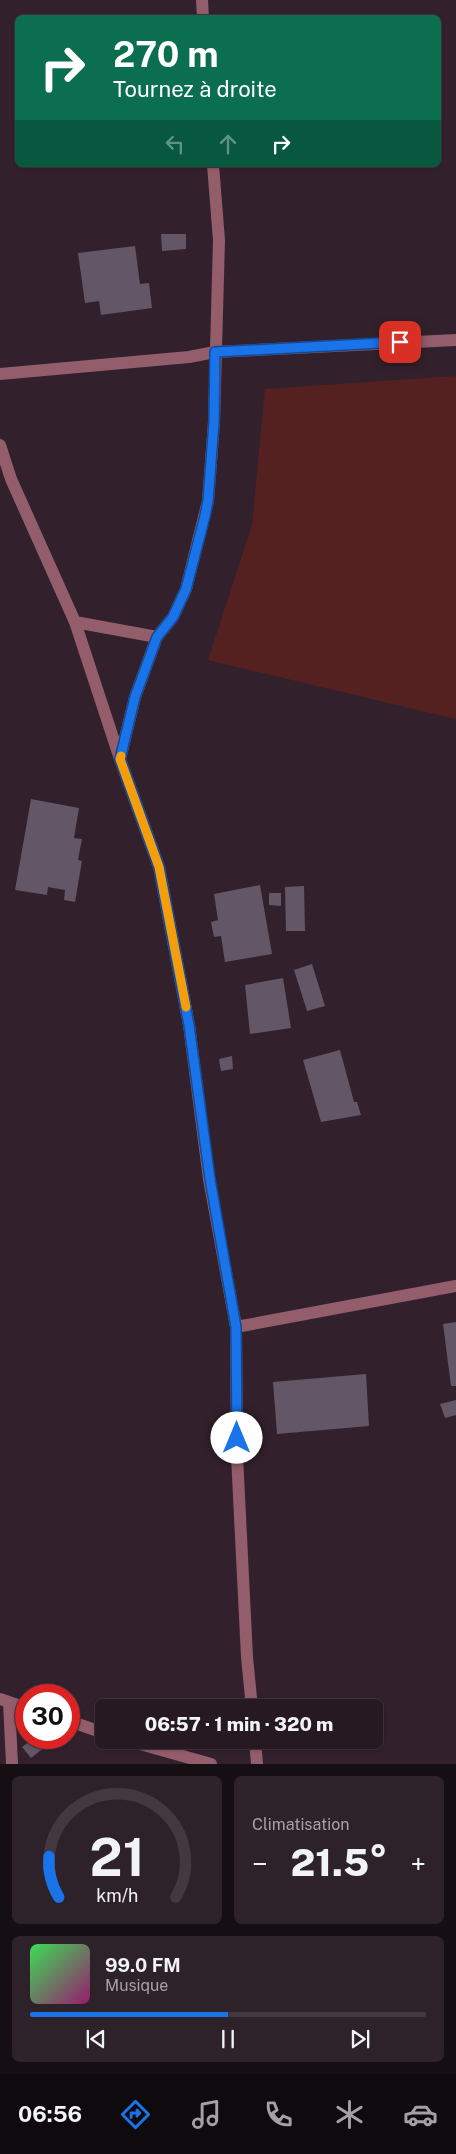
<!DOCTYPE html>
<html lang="fr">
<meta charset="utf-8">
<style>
body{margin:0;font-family:"Public Sans",sans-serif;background:#2e222a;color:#f1f3f6;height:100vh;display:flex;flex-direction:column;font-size:19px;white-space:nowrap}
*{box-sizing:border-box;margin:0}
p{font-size:16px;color:#a4a0a5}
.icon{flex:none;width:28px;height:28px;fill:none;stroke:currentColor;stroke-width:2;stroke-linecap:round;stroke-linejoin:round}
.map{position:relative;height:1764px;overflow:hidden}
.drawer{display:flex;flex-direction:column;gap:12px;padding:12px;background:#150e12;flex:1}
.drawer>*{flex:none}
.hud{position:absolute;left:15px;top:15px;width:426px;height:152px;border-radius:8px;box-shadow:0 1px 4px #0004,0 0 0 1px #42383f;background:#0b6e4f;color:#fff;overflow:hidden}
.speed{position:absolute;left:15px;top:1684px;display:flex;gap:10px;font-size:25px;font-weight:700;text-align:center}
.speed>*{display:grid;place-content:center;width:65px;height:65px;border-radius:50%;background:#261921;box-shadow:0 1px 4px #0004,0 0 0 1px #42383f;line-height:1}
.speed .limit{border:8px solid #d22;background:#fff;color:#111}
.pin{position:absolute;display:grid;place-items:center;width:42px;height:42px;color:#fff;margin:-21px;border-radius:10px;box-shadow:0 2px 8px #0006}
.me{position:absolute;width:55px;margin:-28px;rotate:0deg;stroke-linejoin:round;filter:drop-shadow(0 0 4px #0008)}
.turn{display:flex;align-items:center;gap:18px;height:105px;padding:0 15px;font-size:22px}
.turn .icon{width:65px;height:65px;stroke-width:2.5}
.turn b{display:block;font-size:35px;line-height:42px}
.lanes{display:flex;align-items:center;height:48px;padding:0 15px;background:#0003;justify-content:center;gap:25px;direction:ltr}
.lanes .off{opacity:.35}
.big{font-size:38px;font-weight:800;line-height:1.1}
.drawer .tile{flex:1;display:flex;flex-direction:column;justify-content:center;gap:8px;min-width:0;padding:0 18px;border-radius:8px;background:#2e222a}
.drawer .dial{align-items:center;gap:0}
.dial svg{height:130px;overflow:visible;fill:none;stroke:#42383f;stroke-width:7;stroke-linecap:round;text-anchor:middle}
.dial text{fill:#f1f3f6;stroke:none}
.song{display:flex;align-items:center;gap:15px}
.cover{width:60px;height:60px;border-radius:8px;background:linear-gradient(135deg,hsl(130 70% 55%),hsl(320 70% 35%))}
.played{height:5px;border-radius:2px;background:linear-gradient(90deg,#1a73e8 50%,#42383f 50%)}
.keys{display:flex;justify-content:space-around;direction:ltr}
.heat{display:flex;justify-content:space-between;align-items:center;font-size:28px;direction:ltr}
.drawer .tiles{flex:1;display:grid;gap:12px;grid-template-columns:1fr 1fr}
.tile:last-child{grid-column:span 2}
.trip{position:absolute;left:95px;top:1699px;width:288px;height:50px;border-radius:8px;background:#261921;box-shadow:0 1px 4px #0004,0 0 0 1px #42383f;font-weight:800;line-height:50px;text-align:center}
.menu{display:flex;height:80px;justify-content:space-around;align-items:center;background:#0f0a0d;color:#a4a0a5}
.menu .icon{width:35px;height:35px}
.menu .on{color:#1a73e8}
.menu b{font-size:22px;color:#f1f3f6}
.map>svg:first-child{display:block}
.green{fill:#552120}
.building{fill:#635666}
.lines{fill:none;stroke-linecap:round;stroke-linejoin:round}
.minor{stroke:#945d6c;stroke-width:12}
.route-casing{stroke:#114b97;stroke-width:12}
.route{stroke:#1a73e8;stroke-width:9}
.slow{stroke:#f59e0b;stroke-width:9}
</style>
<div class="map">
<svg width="456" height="1764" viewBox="0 0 456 1764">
<rect width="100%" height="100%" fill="#32212c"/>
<path class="green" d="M 456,376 L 456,719 L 208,660 L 252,525 L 265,389 Z"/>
<path class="building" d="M 161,234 L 186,234 L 186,249 L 162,251 Z
M 135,246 L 140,284 L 149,283 L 152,308 L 101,315 L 99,301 L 85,303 L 78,253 Z
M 31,799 L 79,808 L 74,838 L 82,839 L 78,860 L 82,861 L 75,902 L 64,900 L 65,890 L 48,887 L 47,895 L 15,890 Z
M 260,885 L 272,954 L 225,962 L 221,936 L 214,937 L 211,922 L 218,920 L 214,894 Z
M 304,886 L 305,931 L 286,931 L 285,887 Z
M 269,893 L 281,893 L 281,906 L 269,905 Z
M 312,964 L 325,1006 L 307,1011 L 294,970 Z
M 283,978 L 291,1028 L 250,1034 L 245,985 Z
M 340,1050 L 354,1102 L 357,1102 L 361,1115 L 321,1122 L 303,1060 Z
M 232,1056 L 233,1069 L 221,1071 L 219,1059 Z
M 456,1322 L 456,1386 L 451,1386 L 443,1324 Z
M 366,1374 L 369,1426 L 277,1434 L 273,1382 Z
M 456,1400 L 456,1415 L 445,1418 L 440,1404 Z
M 34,1738 L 38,1738 L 45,1747 L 31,1758 L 22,1747 Z"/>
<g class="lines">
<path class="minor" d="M 202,0 L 203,18
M 0,374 L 189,357 L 215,352 L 456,340
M 0,445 L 11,479 L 75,622 L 120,759 L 159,867 L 189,1025 L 209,1179 L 236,1327 L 237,1456 L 247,1657 L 252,1708
M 75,622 L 157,637 L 173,617 L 186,589 L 208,501 L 214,422 L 219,240 L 213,165
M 120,759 L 135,697 L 157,637
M 236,1327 L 456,1286
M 0,1699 L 26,1708
M 9,1702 L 12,1764
M 69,1721 L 104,1733
M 126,1740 L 211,1764
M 255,1740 L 257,1764"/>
</g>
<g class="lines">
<g class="route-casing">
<path id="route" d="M 237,1438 L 236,1327 L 210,1179 L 189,1025 L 159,867 L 120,759 L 135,697 L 157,637 L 173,617 L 186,589 L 205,516 L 208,501 L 214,422 L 215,352 L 400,342"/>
</g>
<use href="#route" class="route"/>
<path class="slow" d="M 121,756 L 120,759 L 159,867 L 186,1007"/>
</g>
</svg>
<div class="speed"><div class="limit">30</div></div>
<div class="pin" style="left:400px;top:342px;background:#d93025"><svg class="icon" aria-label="arrive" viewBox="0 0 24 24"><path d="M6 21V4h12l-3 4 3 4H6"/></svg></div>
<svg class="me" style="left:237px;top:1438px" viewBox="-20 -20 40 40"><circle r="19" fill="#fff"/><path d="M0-13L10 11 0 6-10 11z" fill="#1a73e8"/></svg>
<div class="trip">06:57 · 1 min · 320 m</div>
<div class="hud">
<div class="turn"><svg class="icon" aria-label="right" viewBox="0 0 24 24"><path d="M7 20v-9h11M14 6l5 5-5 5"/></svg><div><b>270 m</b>Tournez à droite</div></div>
<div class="lanes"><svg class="icon off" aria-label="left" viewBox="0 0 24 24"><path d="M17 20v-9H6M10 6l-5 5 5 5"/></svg><svg class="icon off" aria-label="ahead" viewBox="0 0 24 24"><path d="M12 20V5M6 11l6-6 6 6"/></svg><svg class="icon" aria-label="right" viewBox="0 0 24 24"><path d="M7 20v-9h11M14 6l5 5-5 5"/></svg></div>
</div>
</div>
<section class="drawer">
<div class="tiles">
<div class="tile dial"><svg viewBox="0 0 100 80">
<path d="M14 69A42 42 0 1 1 86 69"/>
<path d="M14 69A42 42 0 0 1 8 44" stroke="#1a73e8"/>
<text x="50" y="56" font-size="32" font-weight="700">21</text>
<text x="50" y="72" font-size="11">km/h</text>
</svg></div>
<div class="tile"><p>Climatisation</p>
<div class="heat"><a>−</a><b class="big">21.5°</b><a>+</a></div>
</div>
<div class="tile">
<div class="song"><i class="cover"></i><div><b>99.0 FM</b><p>Musique</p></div></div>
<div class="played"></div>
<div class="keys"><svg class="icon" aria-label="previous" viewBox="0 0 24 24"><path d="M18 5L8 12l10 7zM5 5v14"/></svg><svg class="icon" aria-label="pause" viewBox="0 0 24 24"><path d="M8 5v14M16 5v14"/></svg><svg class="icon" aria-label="next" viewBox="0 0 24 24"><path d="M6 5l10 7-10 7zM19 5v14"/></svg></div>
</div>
</div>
</section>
<nav class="menu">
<b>06:56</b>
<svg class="icon on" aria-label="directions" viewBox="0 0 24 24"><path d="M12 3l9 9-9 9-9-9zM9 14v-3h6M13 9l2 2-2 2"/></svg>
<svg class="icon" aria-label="music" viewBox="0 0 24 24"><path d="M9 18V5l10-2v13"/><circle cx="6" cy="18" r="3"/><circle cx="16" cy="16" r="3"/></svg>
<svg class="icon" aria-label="phone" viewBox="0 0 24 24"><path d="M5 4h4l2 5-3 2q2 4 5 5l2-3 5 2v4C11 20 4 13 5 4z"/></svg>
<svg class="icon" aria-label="climate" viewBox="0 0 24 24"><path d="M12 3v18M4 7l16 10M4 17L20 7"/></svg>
<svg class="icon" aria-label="car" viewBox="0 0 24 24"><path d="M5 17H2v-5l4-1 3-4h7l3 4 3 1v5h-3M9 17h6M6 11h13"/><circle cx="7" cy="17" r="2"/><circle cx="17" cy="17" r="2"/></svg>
</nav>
